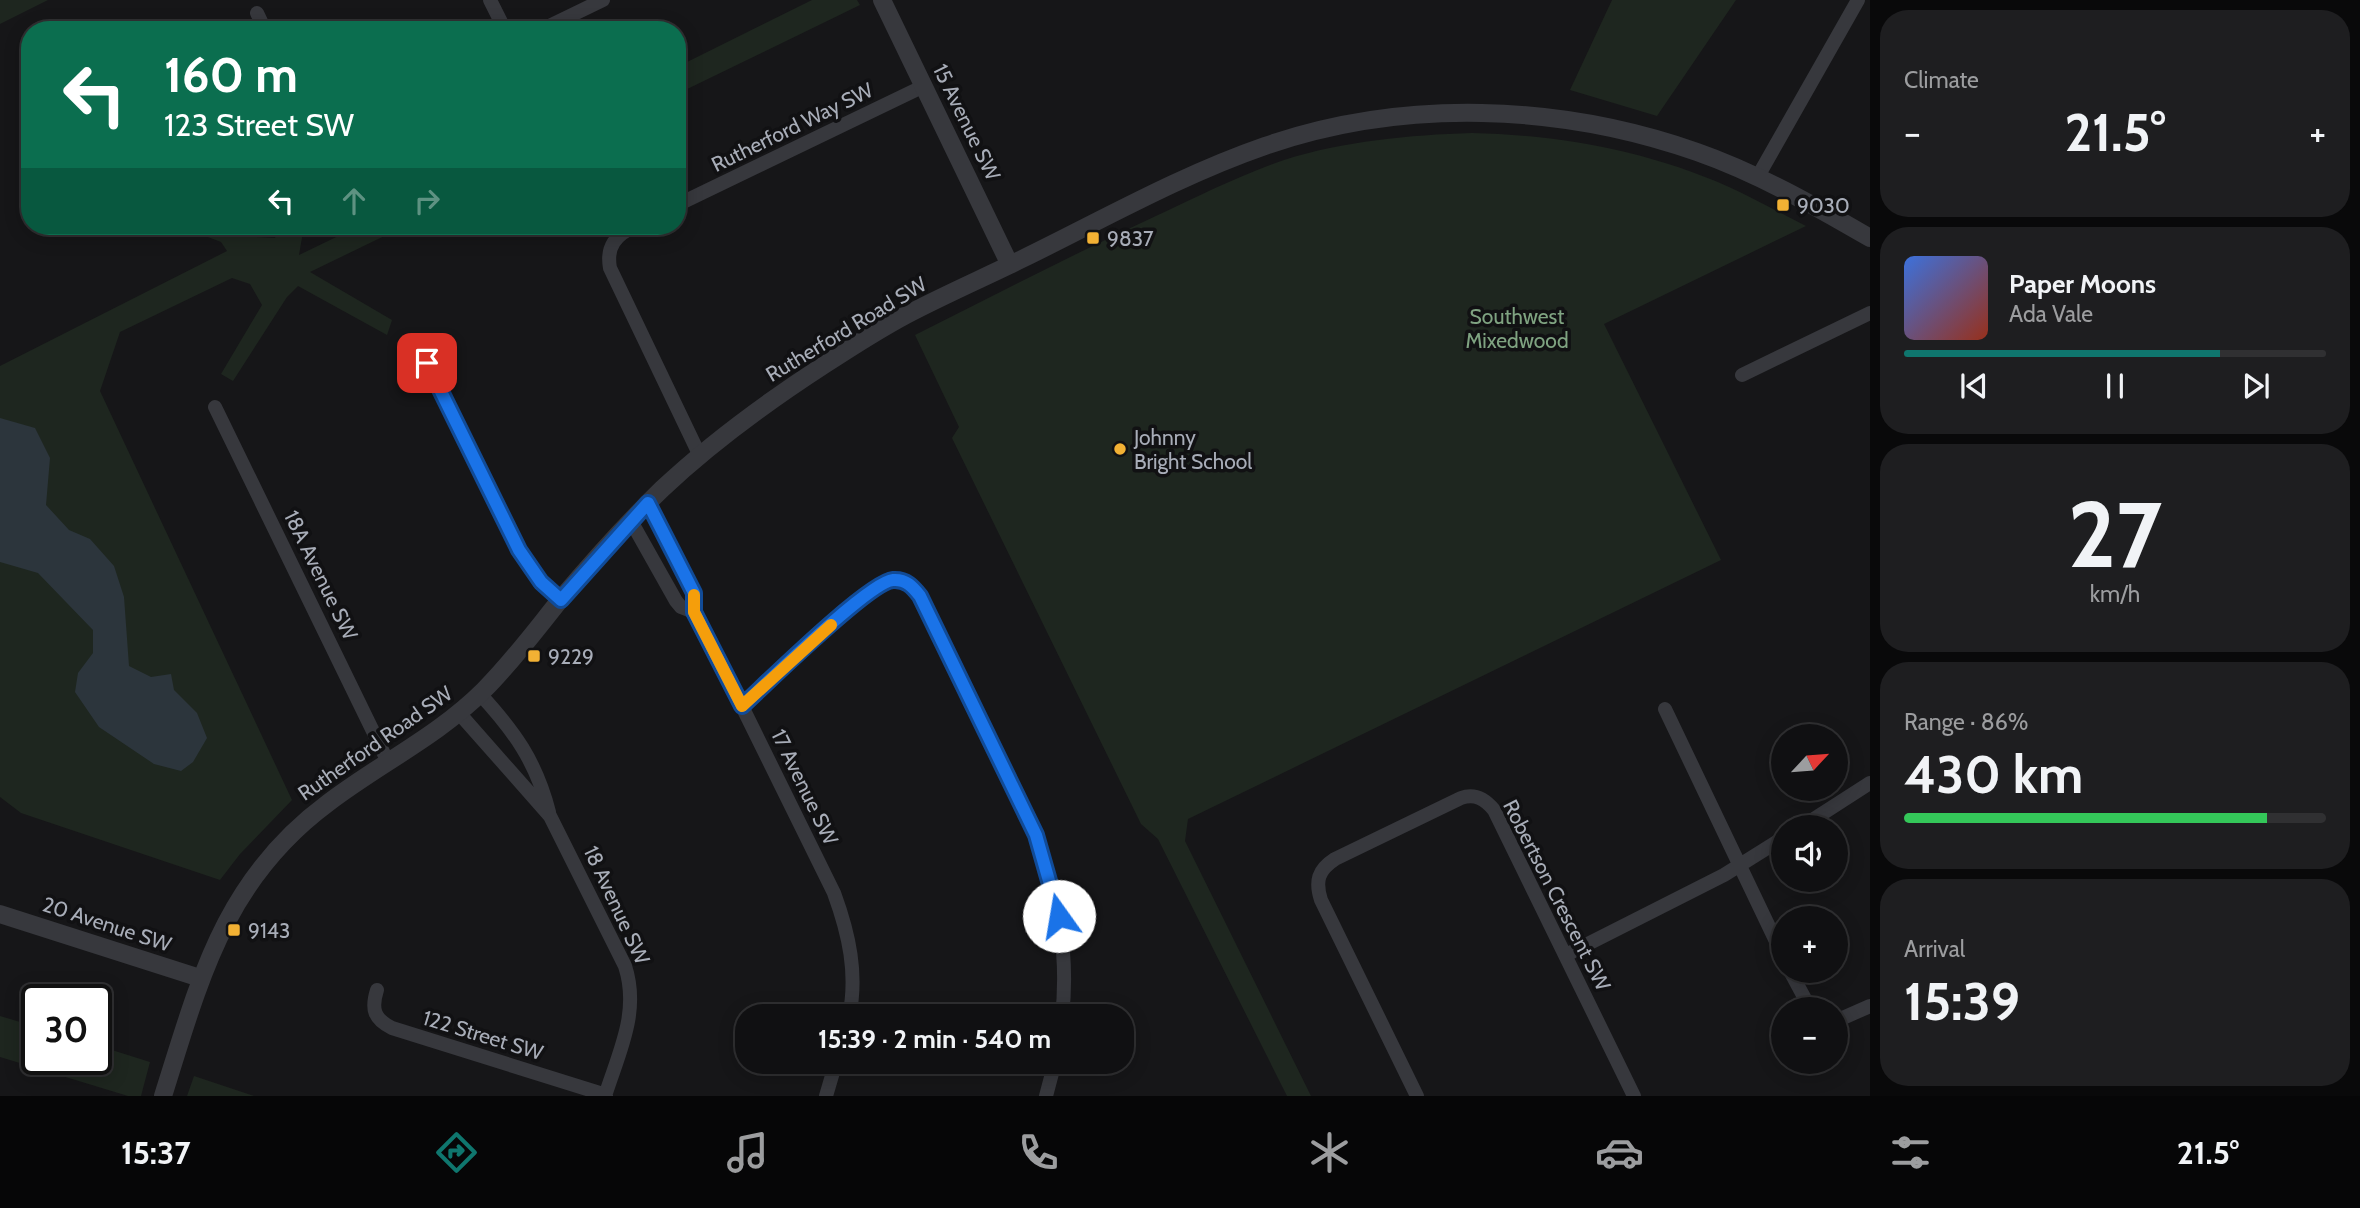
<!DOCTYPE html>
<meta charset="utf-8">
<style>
body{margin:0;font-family:Cabin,sans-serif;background:#1e1e20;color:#f1f3f6;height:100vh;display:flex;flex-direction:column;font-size:26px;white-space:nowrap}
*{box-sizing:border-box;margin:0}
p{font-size:23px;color:#9c9d9f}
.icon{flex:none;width:38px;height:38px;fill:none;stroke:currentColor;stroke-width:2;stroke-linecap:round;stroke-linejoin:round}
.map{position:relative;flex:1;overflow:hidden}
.drawer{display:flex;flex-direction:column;gap:10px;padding:10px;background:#09090a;width:490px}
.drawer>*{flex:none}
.top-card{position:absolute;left:21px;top:21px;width:665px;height:214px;border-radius:28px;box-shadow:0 4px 18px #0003,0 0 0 2px #303032;background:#0b6e4f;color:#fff;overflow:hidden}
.needle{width:46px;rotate:64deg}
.buttons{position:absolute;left:1771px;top:724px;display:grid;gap:14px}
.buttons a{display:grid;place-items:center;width:77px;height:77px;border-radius:50%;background:#101012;box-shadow:0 4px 18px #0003,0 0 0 2px #303032;font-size:35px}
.speed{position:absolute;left:21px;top:984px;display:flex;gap:14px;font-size:35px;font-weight:700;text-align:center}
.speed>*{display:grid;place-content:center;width:91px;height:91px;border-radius:50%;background:#101012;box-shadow:0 4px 18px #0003,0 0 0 2px #303032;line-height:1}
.speed .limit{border:4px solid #111;border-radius:10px;background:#fff;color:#111}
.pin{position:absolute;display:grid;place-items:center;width:60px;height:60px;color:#fff;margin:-30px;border-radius:14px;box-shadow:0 4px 10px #0006}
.me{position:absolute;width:77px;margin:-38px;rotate:347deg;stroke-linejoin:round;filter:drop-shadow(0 0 5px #0008)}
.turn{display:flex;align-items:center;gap:24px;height:147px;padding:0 28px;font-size:32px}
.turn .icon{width:91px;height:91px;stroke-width:2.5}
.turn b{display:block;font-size:49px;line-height:60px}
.lanes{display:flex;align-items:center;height:66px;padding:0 28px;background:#0003;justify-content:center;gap:35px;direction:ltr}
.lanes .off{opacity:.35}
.big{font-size:52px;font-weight:800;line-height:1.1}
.drawer .widget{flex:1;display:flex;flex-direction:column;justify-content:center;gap:10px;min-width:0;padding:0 24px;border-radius:28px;background:#1e1e20}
.drawer .dial{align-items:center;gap:0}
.dial b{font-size:91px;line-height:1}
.song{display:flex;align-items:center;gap:21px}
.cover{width:84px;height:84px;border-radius:10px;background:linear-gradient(135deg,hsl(220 70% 55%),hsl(10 70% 35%))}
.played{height:7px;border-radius:4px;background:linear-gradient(90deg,#0f766e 75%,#303032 75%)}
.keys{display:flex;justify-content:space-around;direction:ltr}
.heat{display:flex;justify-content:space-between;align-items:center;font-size:38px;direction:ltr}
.charge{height:10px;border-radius:5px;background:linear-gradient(90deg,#34c759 86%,#303032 0)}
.trip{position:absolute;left:735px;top:1004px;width:399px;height:70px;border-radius:28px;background:#101012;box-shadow:0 4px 18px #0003,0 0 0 2px #303032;font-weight:800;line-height:70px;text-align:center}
.tabs{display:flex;height:112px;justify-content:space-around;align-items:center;background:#060607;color:#9c9d9f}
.tabs .icon{width:49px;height:49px}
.tabs .current{color:#0f766e}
.tabs b{font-size:32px;color:#f1f3f6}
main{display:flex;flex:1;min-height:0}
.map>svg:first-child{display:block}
.green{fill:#1e261f}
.water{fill:#2c353c}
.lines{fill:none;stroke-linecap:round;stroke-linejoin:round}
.minor{stroke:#37383d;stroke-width:14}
.tertiary{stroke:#37383d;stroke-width:18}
.route-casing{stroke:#114b97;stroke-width:18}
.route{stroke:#1a73e8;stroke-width:12}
.slow{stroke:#f59e0b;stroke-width:12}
.poi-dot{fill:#f2b134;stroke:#111113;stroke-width:2.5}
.labels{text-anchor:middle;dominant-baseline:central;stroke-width:7;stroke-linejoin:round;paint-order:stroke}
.street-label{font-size:21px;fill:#a8adb8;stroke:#111113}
.poi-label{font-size:21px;fill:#a8adb8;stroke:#111113;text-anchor:start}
.park-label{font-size:21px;fill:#7fa381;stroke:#111113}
</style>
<main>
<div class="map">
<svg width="1870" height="1096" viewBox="0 0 1870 1096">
<rect width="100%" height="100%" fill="#161618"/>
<path class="green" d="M 0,0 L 48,0 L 0,24 Z
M 812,0 L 857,0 L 860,5 L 677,94 L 677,67 Z
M 1612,0 L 1736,0 L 1657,116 L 1570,90 Z
M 1472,133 C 1560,135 1648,151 1729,187 C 1755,199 1780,213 1806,226 L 1604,324 L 1721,560 L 1188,819 L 1185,841 L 1311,1096 L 1287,1096 L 1158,839 L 1141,824 L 952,438 L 959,427 L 915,335 C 996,294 1076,253 1158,215 C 1199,196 1240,175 1284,160 C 1344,141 1409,135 1472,133 Z
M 179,226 L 224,226 L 256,237 L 275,238 L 280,226 L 304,226 L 299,255 L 359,226 L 405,226 L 310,272 L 392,320 L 387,335 L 298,286 L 287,297 L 233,381 L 221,374 L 262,305 L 250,284 L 232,278 L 120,332 L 100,391 L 292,800 L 240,854 L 220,880 L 21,813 L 0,797 L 0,366 L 227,251 L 221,242 Z
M 0,1016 L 37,1027 L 37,1059 L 96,1059 L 96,1045 L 150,1062 L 141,1096 L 128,1096 L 0,1057 Z
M 194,1076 L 254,1096 L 187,1096 Z"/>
<path class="water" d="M 0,418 L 35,428 L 50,458 L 46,505 L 69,530 L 90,539 L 114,566 L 124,597 L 129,666 L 151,677 L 171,674 L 174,690 L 197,713 L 207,738 L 193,762 L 181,771 L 154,764 L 99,727 L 75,692 L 78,673 L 93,653 L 93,630 L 38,573 L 0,562 Z"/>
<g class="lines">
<path class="minor" d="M 490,0 L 505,30
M 257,13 L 265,30
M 541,30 L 603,0
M 1757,178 L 1858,0
M 677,205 L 924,86
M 635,226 C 616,235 606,246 610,268 L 700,456
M 415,340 L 519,550 L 534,574 L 561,600
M 1742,375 L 1870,313
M 215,407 L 388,762
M 648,503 L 694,593 L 694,612
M 631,521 L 676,601 L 681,607 L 694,612 L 732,686 L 834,893 C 849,934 858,974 849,1017
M 480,694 C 514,731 536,761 549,812
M 742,706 C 766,684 869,582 893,580 C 906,579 913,587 920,596 C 943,643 966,689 989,736 C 1035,829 1074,909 1062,1017
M 1665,709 L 1783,956
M 459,713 L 550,816 L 625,966 C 640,1012 619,1052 605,1096
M 1800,828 L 1870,783
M 1566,955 L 1724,875 L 1783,838
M 1790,971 L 1811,1010
M 377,990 C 371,1009 374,1019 392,1028 L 606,1095
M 1836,1021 L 1870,1006
M 826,1096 L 836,1062
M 1046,1096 L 1055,1062
M 1417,1096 L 1321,900 C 1315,881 1318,870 1335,859 L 1461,798 C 1475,793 1485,799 1494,810 L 1634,1096"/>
<path class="tertiary" d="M 882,0 L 1010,265
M 0,914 L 200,978
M 163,1096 C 200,979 224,880 328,803 C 379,764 438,736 484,690 C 512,662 535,631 560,600 C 592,562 626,524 662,489 C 711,443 767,402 824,365 C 850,348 878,330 906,315 C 944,295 983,278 1022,259 C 1102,220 1181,175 1265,146 C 1404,98 1560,104 1697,152 C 1757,173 1815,206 1870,238"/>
</g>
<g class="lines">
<g class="route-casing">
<path id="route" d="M 427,363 L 519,550 L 541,582 L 561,600 L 648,503 L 694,593 L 694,612 L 742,706 C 766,684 869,582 893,580 C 906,579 913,587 920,596 L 1036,835 L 1059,916"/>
</g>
<use href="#route" class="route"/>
<path class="slow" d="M 694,595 L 694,612 L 742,706 L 831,625"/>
</g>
<g class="poi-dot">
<rect x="1776" y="198" width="14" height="14" rx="3.5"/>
<rect x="1086" y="231" width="14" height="14" rx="3.5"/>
<circle cx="1120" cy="449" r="7"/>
<rect x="527" y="649" width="14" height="14" rx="3.5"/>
<rect x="227" y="923" width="14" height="14" rx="3.5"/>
</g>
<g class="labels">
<g class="street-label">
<text transform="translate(967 122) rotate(64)">15 Avenue SW</text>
<text transform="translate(792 127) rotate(-26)">Rutherford Way SW</text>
<text transform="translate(846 329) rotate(-31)">Rutherford Road SW</text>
<text transform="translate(321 575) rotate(64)">18A Avenue SW</text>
<text transform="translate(375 743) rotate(-35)">Rutherford Road SW</text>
<text transform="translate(805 787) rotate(64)">17 Avenue SW</text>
<text transform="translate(1557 895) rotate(63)">Robertson Crescent SW</text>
<text transform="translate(617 905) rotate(65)">18 Avenue SW</text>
<text transform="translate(107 924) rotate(18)">20 Avenue SW</text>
<text transform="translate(483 1035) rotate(17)">122 Street SW</text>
</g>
<g class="poi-label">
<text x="1797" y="205">9030</text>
<text x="1107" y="238">9837</text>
<text x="1134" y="437">Johnny<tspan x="1134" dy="24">Bright School</tspan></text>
<text x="548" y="656">9229</text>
<text x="248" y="930">9143</text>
</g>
<g class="park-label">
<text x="1517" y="316">Southwest<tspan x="1517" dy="24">Mixedwood</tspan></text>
</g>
</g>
</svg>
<div class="buttons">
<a><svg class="needle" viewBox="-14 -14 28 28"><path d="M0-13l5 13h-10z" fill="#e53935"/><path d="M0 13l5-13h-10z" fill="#9c9d9f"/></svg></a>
<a><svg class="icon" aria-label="sound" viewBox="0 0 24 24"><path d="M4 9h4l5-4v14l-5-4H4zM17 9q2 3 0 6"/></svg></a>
<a>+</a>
<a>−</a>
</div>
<div class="speed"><div class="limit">30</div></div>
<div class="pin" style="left:427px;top:363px;background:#d93025"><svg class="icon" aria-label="arrive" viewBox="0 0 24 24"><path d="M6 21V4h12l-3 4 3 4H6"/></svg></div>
<svg class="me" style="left:1059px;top:916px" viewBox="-20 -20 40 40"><circle r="19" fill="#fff"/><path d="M0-13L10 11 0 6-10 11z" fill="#1a73e8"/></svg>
<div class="trip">15:39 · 2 min · 540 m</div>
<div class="top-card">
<div class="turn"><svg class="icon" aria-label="left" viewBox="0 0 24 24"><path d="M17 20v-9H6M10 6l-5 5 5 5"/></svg><div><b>160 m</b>123 Street SW</div></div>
<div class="lanes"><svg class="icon" aria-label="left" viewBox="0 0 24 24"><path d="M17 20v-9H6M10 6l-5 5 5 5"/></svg><svg class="icon off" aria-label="ahead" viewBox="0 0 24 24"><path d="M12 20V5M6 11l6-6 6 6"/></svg><svg class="icon off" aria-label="right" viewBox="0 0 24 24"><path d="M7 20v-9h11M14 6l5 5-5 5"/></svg></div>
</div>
</div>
<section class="drawer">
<div class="widget"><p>Climate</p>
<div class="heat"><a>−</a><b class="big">21.5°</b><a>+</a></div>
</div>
<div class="widget">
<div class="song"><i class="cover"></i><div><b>Paper Moons</b><p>Ada Vale</p></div></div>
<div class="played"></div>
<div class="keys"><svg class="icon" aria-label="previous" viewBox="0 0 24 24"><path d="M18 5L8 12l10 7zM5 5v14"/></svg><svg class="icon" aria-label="pause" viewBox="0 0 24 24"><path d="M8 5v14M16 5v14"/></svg><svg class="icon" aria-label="next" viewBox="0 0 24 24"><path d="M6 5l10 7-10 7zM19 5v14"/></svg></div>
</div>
<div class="widget dial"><b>27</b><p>km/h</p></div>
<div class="widget"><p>Range · 86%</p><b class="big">430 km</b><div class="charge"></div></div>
<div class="widget"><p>Arrival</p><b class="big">15:39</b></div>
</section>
</main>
<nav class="tabs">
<b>15:37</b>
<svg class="icon current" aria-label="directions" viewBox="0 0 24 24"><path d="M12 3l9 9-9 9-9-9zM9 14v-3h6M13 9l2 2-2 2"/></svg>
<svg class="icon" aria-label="music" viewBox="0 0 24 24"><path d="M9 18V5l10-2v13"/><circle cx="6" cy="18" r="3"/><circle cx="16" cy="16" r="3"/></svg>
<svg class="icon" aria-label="phone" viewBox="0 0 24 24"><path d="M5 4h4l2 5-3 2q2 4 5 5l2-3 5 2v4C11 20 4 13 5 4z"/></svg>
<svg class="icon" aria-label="climate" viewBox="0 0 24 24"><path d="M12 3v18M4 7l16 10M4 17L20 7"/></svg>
<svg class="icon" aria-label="car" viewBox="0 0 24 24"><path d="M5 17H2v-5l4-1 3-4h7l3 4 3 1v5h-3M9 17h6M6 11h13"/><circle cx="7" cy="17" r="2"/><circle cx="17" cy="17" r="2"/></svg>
<svg class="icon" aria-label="filters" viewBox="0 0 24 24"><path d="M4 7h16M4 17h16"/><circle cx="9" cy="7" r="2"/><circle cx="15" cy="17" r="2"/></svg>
<b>21.5°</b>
</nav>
